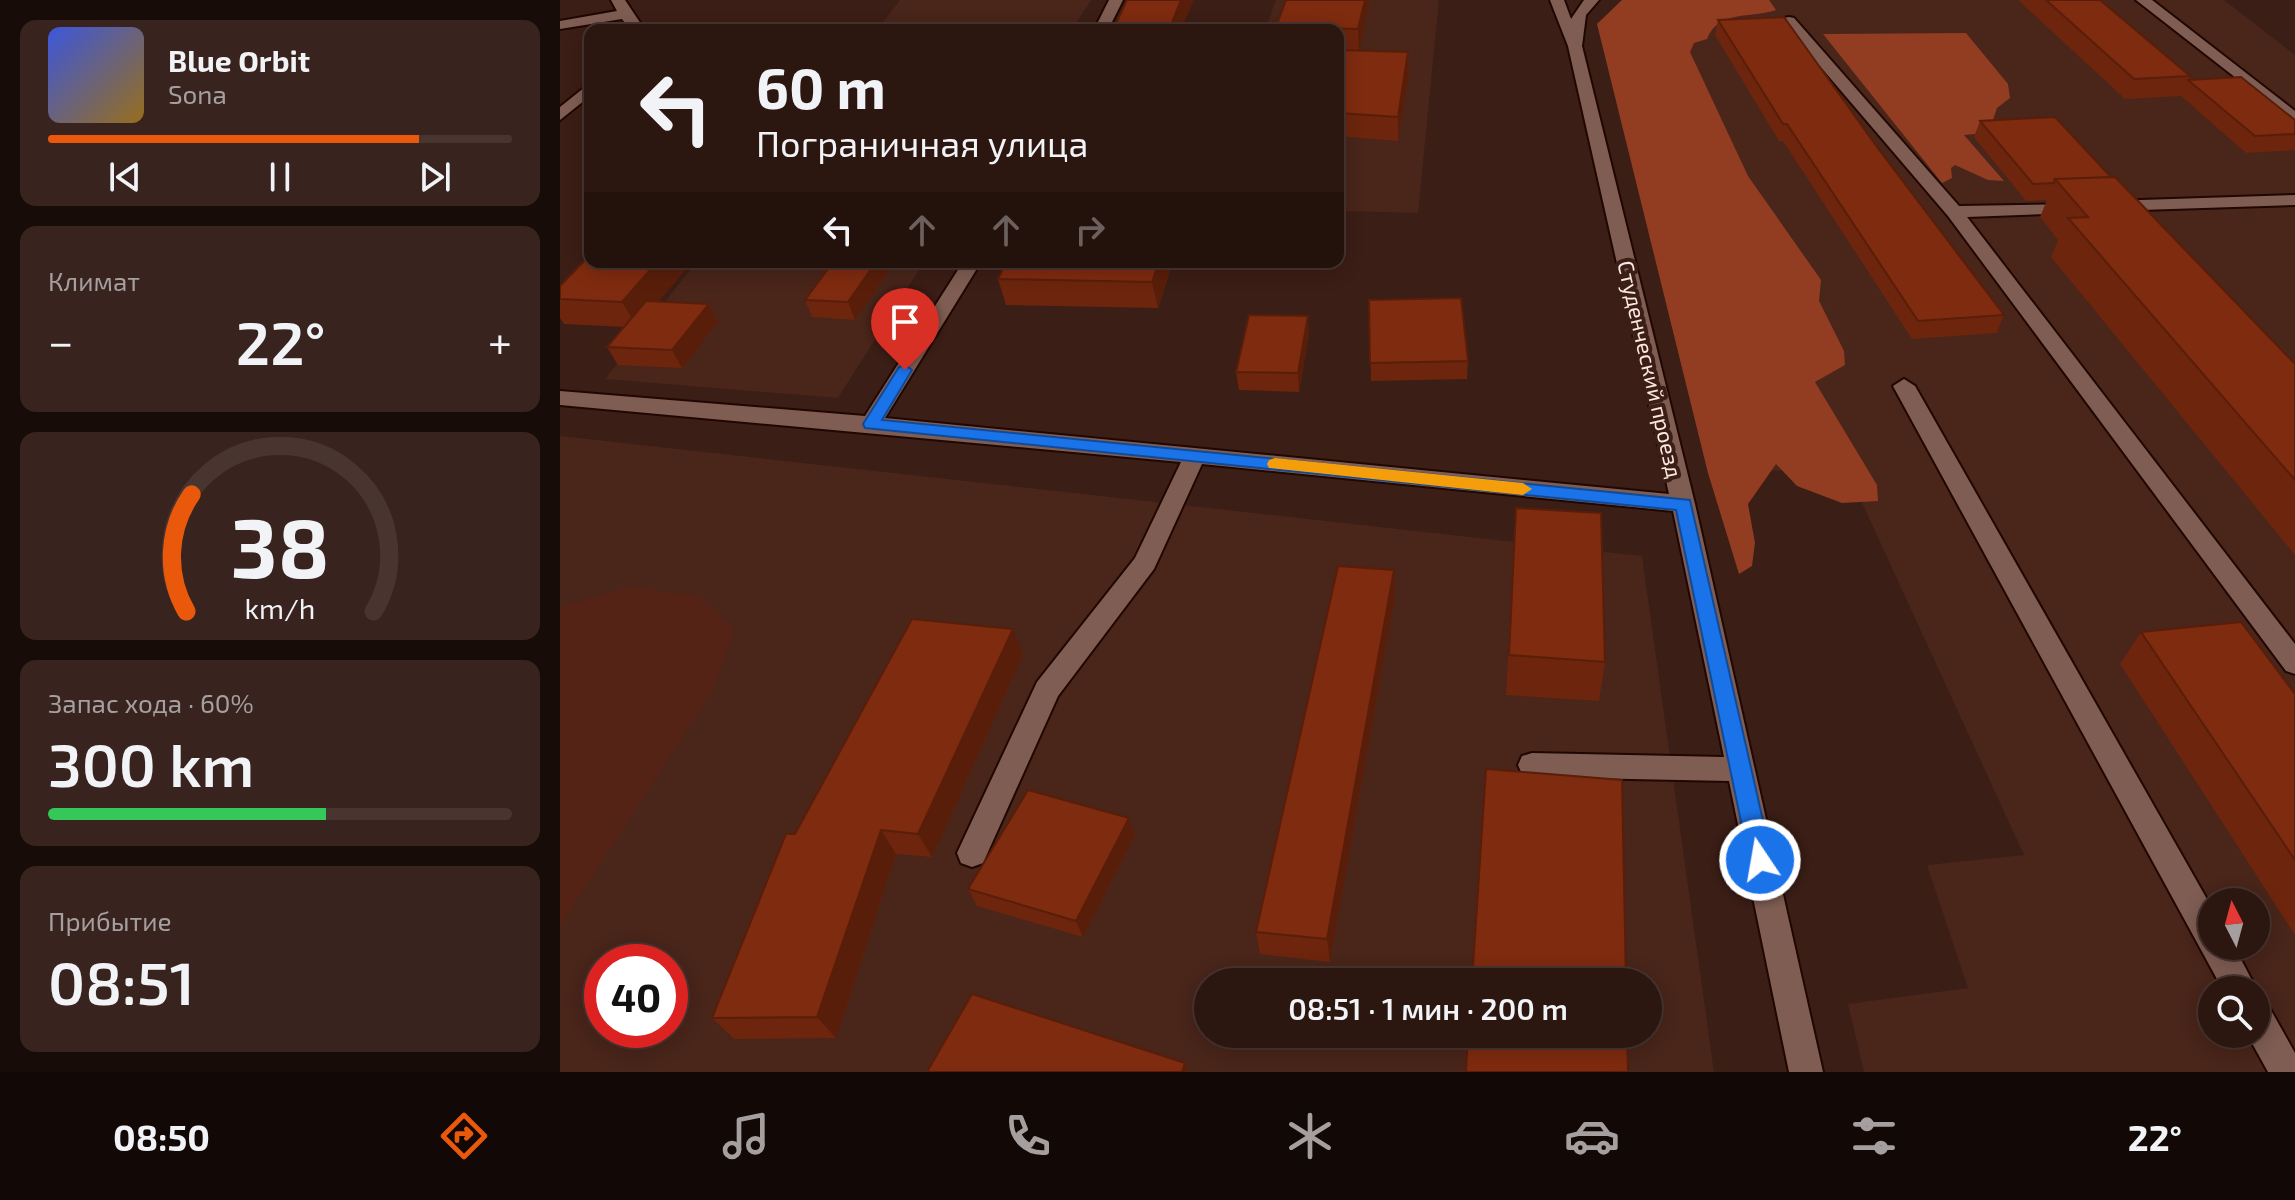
<!DOCTYPE html>
<html lang="ru">
<meta charset="utf-8">
<style>
body{margin:0;font-family:"Exo 2",sans-serif;background:#38231e;color:#f1f3f6;height:100vh;display:flex;flex-direction:column;font-size:30px;white-space:nowrap}
*{box-sizing:border-box;margin:0}
p{font-size:26px;color:#a69f9f}
.icon{flex:none;width:44px;height:44px;fill:none;stroke:currentColor;stroke-width:2;stroke-linecap:round;stroke-linejoin:round}
.map{position:relative;flex:1;overflow:hidden}
.details{display:flex;flex-direction:column;gap:20px;padding:20px;background:#180c09;width:560px}
.details>*{flex:none}
.banner{position:absolute;left:24px;top:24px;width:760px;height:244px;border-radius:16px;box-shadow:0 4px 20px #0003,0 0 0 2px #483530;background:#2c1610;color:#f1f3f6;overflow:hidden}
.needle{width:52px;rotate:354deg}
.fabs{position:absolute;left:1638px;top:888px;display:grid;gap:16px}
.fabs a{display:grid;place-items:center;width:72px;height:72px;border-radius:50%;background:#2c1610;box-shadow:0 4px 20px #0003,0 0 0 2px #483530;font-size:40px}
.speed{position:absolute;left:24px;top:944px;display:flex;gap:16px;font-size:40px;font-weight:700;text-align:center}
.speed>*{display:grid;place-content:center;width:104px;height:104px;border-radius:50%;background:#2c1610;box-shadow:0 4px 20px #0003,0 0 0 2px #483530;line-height:1}
.speed .limit{border:12px solid #d22;background:#fff;color:#111}
.pin{position:absolute;display:grid;place-items:center;width:68px;height:68px;color:#fff;margin:-82px -34px;border-radius:50% 50% 50% 0;rotate:-45deg;box-shadow:0 0 8px #0007}
.pin .icon{rotate:45deg}
.me{position:absolute;width:88px;margin:-44px;rotate:348deg;stroke-linejoin:round;filter:drop-shadow(0 0 6px #0008)}
.turn{display:flex;align-items:center;gap:28px;height:168px;padding:0 40px;font-size:36px}
.turn .icon{width:104px;height:104px;stroke-width:2.5}
.turn b{display:block;font-size:56px;line-height:68px}
.lanes{display:flex;align-items:center;height:76px;padding:0 40px;background:#0003;justify-content:center;gap:40px;direction:ltr}
.lanes .off{opacity:.35}
.big{font-size:60px;font-weight:600;line-height:1.1}
.details .card{flex:1;display:flex;flex-direction:column;justify-content:center;gap:12px;min-width:0;padding:0 28px;border-radius:16px;background:#38231e}
.details .dial{align-items:center;gap:0}
.dial svg{height:208px;overflow:visible;fill:none;stroke:#483530;stroke-width:7;stroke-linecap:round;text-anchor:middle}
.dial text{fill:#f1f3f6;stroke:none}
.song{display:flex;align-items:center;gap:24px}
.cover{width:96px;height:96px;border-radius:12px;background:linear-gradient(135deg,hsl(230 70% 55%),hsl(40 70% 35%))}
.played{height:8px;border-radius:4px;background:linear-gradient(90deg,#ea580c 80%,#483530 80%)}
.keys{display:flex;justify-content:space-around;direction:ltr}
.heat{display:flex;justify-content:space-between;align-items:center;font-size:44px;direction:ltr}
.charge{height:12px;border-radius:6px;background:linear-gradient(90deg,#34c759 60%,#483530 0)}
.trip{position:absolute;left:634px;top:968px;width:468px;height:80px;border-radius:40px;background:#2c1610;box-shadow:0 4px 20px #0003,0 0 0 2px #483530;font-weight:600;line-height:80px;text-align:center}
.dock{display:flex;height:128px;justify-content:space-around;align-items:center;background:#120906;color:#a69f9f}
.dock .icon{width:56px;height:56px}
.dock .on{color:#ea580c}
.dock b{font-size:36px;color:#f1f3f6}
main{display:flex;flex:1;min-height:0}
.map>svg:first-child{display:block}
.built{fill:#49251a;fill-rule:evenodd}
.green{fill:#552315}
.forest{fill:#923c22}
.lines{fill:none;stroke-linecap:round;stroke-linejoin:round}
.minor-casing{stroke:#210702;stroke-width:4}
.minor{fill:#7f5d53;fill-rule:evenodd}
.wall{fill:#6d250d}
.shaded-wall{fill:#591e0a}
.building{fill:#7f2b0f;stroke:#591e0a;stroke-width:2}
.route{fill:#1a73e8;stroke:#114b97;stroke-width:2}
.slow{fill:#f59e0b}
.labels{text-anchor:middle;dominant-baseline:central;stroke-width:8;stroke-linejoin:round;paint-order:stroke}
.street-label{font-size:22px;fill:#fce7e1;stroke:#3b1e16}
</style>
<main>
<section class="details">
<div class="card">
<div class="song"><i class="cover"></i><div><b>Blue Orbit</b><p>Sona</p></div></div>
<div class="played"></div>
<div class="keys"><svg class="icon" aria-label="previous" viewBox="0 0 24 24"><path d="M18 5L8 12l10 7zM5 5v14"/></svg><svg class="icon" aria-label="pause" viewBox="0 0 24 24"><path d="M8 5v14M16 5v14"/></svg><svg class="icon" aria-label="next" viewBox="0 0 24 24"><path d="M6 5l10 7-10 7zM19 5v14"/></svg></div>
</div>
<div class="card"><p>Климат</p>
<div class="heat"><a>−</a><b class="big">22°</b><a>+</a></div>
</div>
<div class="card dial"><svg viewBox="0 0 100 80">
<path d="M14 69A42 42 0 1 1 86 69"/>
<path d="M14 69A42 42 0 0 1 16 24" stroke="#ea580c"/>
<text x="50" y="56" font-size="32" font-weight="700">38</text>
<text x="50" y="72" font-size="11">km/h</text>
</svg></div>
<div class="card"><p>Запас хода · 60%</p><b class="big">300 km</b><div class="charge"></div></div>
<div class="card"><p>Прибытие</p><b class="big">08:51</b></div>
</section>
<div class="map">
<svg width="1735" height="1072" viewBox="0 0 1735 1072">
<rect width="100%" height="100%" fill="#3b1e16"/>
<path class="built" d="M 340,0 L 531,0 L 512,30 L 317,30 Z
M 716,0 L 879,0 L 858,213 L 778,211 L 778,30 L 705,30 Z
M 1062,0 L 1664,0 L 1735,55 L 1735,1072 L 1304,1072 L 1288,1004 L 1408,988 L 1367,865 L 1464,855 L 1286,468 L 1148,473 L 1037,24 ZM 1652,902 L 1696,902 L 1696,946 L 1652,946 ZM 1652,990 L 1696,990 L 1696,1034 L 1652,1034 Z
M 136,262 L 364,262 L 278,398 L 45,379 Z
M 0,436 L 1082,556 L 1154,1072 L 0,1072 ZM 42,962 L 110,962 L 110,1030 L 42,1030 ZM 648,982 L 1088,982 L 1088,1034 L 648,1034 Z"/>
<path class="green" d="M 69,587 L 139,596 L 174,630 L 154,688 L 0,926 L 0,607 Z"/>
<path class="forest" d="M 1062,0 L 1209,0 L 1216,10 C 1190,19 1159,9 1147,39 L 1134,43 L 1130,52 L 1188,176 L 1261,280 L 1259,301 L 1284,351 L 1285,365 L 1255,382 L 1317,485 L 1318,501 L 1282,503 L 1237,486 L 1216,464 L 1188,504 L 1195,543 L 1192,566 L 1179,574 L 1148,473 L 1037,24 Z
M 1406,33 L 1448,84 L 1450,98 L 1437,108 L 1432,123 L 1437,132 L 1404,135 L 1444,181 L 1428,180 L 1395,165 L 1391,168 L 1392,178 L 1382,183 L 1263,34 Z"/>
<g class="lines">
<g class="minor-casing">
<path id="minor" d="M 51,0 L 65,0 L 85,30 L 70,30 L 62,19 L 0,29 L 0,21 L 57,11 Z
M 549,0 L 563,0 L 548,30 L 534,30 Z
M 990,0 L 1004,0 L 1011,19 L 1024,0 L 1039,0 L 1026,15 L 1022,46 L 1135,504 L 1263,1072 L 1229,1072 L 1169,781 L 972,777 L 962,774 L 958,765 L 962,756 L 972,753 L 1164,757 L 1113,511 L 642,464 L 594,569 L 498,696 L 423,863 L 412,867 L 401,863 L 397,853 L 477,682 L 575,558 L 621,462 L 0,405 L 0,391 L 305,416 L 403,262 L 421,262 L 325,418 L 1109,494 L 1008,46 Z
M 1576,0 L 1592,0 L 1735,111 L 1735,124 Z
M 1229,17 L 1234,18 L 1399,206 L 1519,204 L 1522,208 L 1513,213 L 1407,217 L 1735,644 L 1735,674 L 1726,671 L 1388,216 L 1224,24 L 1224,18 Z
M 30,83 L 30,96 L 0,120 L 0,107 Z
M 1735,195 L 1735,205 L 1550,211 L 1541,206 L 1550,201 Z
M 1344,379 L 1355,386 L 1652,908 L 1652,946 L 1674,946 L 1697,990 L 1696,993 L 1696,990 L 1663,990 L 1333,386 Z
M 1696,1000 L 1708,1005 L 1735,1053 L 1735,1072 L 1708,1072 L 1687,1034 L 1696,1034 Z"/>
</g>
<use href="#minor" class="minor"/>
</g>
<path class="wall" d="M 810,0 L 799,51 L 778,50 L 778,30 L 717,30 L 716,27 Z
M 1458,0 L 1540,0 L 1630,76 L 1628,80 L 1735,120 L 1735,150 L 1686,153 L 1621,96 L 1565,99 Z
M 1158,20 L 1317,147 L 1444,315 L 1437,333 L 1352,339 L 1223,141 L 1219,141 L 1155,35 Z
M 778,50 L 848,52 L 849,75 L 838,141 L 778,136 Z
M 1420,121 L 1551,177 L 1735,364 L 1735,555 L 1491,257 L 1498,240 L 1480,217 L 1487,200 L 1466,201 L 1414,137 Z
M 132,262 L 98,302 L 149,304 L 158,322 L 122,368 L 58,365 L 47,347 L 65,327 L 4,324 L 0,318 L 0,286 Z
M 273,262 L 335,262 L 295,320 L 252,317 L 245,300 Z
M 446,262 L 613,262 L 598,308 L 446,305 L 438,279 Z
M 809,300 L 908,361 L 907,379 L 811,381 Z
M 749,334 L 739,392 L 679,390 L 676,372 Z
M 956,508 L 1045,662 L 1039,701 L 946,695 Z
M 835,596 L 770,962 L 700,954 L 696,932 Z
M 1581,632 L 1735,694 L 1735,935 L 1560,664 Z
M 463,655 L 372,857 L 336,854 L 276,1038 L 174,1039 L 152,1018 L 235,834 Z
M 569,818 L 575,835 L 523,937 L 417,906 L 408,889 Z"/>
<path class="shaded-wall" d="M 621,0 L 634,0 L 621,30 L 609,30 Z
M 805,0 L 810,0 L 799,51 L 798,29 Z
M 848,52 L 849,75 L 838,141 L 838,117 Z
M 97,262 L 132,262 L 77,327 L 62,302 Z
M 316,262 L 335,262 L 295,320 L 288,302 Z
M 599,262 L 613,262 L 598,308 L 592,282 Z
M 149,304 L 158,322 L 122,368 L 112,350 Z
M 748,316 L 749,334 L 739,392 L 738,373 Z
M 834,570 L 835,596 L 770,962 L 767,939 Z
M 453,629 L 463,655 L 372,857 L 358,834 Z
M 569,818 L 575,835 L 523,937 L 516,921 Z
M 321,830 L 336,854 L 276,1038 L 257,1017 Z
M 625,1063 L 628,1072 L 622,1072 Z"/>
<path class="building" d="M 567,0 L 621,0 L 609,30 L 553,30 Z
M 726,0 L 805,0 L 798,29 L 716,27 Z
M 1486,0 L 1540,0 L 1630,76 L 1574,79 Z
M 1224,17 L 1317,147 L 1444,315 L 1358,321 L 1227,124 L 1223,124 L 1158,20 Z
M 778,50 L 848,52 L 838,117 L 778,113 Z
M 1681,77 L 1735,120 L 1735,134 L 1695,136 L 1628,80 Z
M 1495,117 L 1551,177 L 1495,179 L 1494,183 L 1473,184 L 1420,121 Z
M 1555,177 L 1735,364 L 1735,480 L 1508,218 L 1528,217 L 1495,179 Z
M 30,255 L 30,262 L 97,262 L 62,302 L 0,299 L 0,286 Z
M 273,262 L 316,262 L 288,302 L 245,300 Z
M 446,262 L 599,262 L 592,282 L 438,279 Z
M 901,298 L 908,361 L 810,363 L 809,300 Z
M 86,301 L 149,304 L 112,350 L 47,347 Z
M 689,315 L 748,316 L 738,373 L 676,372 Z
M 956,508 L 1041,513 L 1045,662 L 949,655 Z
M 778,566 L 834,570 L 767,939 L 696,932 Z
M 352,619 L 453,629 L 358,834 L 321,830 L 257,1017 L 152,1018 L 226,834 L 235,834 Z
M 1681,622 L 1735,694 L 1735,860 L 1581,632 Z
M 926,769 L 1062,780 L 1066,982 L 912,982 Z
M 468,790 L 569,818 L 516,921 L 408,889 Z
M 412,994 L 625,1063 L 622,1072 L 367,1072 Z
M 908,1034 L 1067,1034 L 1068,1072 L 906,1072 Z"/>
<path class="route" d="M 345,365 L 352,370 L 322,420 L 1130,500 L 1212,860 L 1208,867 L 1200,870 L 1192,867 L 1189,860 L 1116,510 L 305,428 L 303,424 L 339,367 Z"/>
<path class="slow" d="M 715,458 L 963,483 L 972,489 L 963,495 L 709,468 L 707,464 L 709,460 Z"/>
<g class="labels">
<g class="street-label">
<text transform="translate(1091 369) rotate(77)">Студенческий проезд</text>
</g>
</g>
</svg>
<div class="fabs">
<a><svg class="needle" viewBox="-14 -14 28 28"><path d="M0-13l5 13h-10z" fill="#e53935"/><path d="M0 13l5-13h-10z" fill="#a69f9f"/></svg></a>
<a><svg class="icon" aria-label="search" viewBox="0 0 24 24"><circle cx="10" cy="10" r="6"/><path d="M15 15l6 6"/></svg></a>
</div>
<div class="speed"><div class="limit">40</div></div>
<div class="pin" style="left:345px;top:370px;background:#d93025"><svg class="icon" aria-label="arrive" viewBox="0 0 24 24"><path d="M6 21V4h12l-3 4 3 4H6"/></svg></div>
<svg class="me" style="left:1200px;top:860px" viewBox="-20 -20 40 40"><circle r="17" fill="#1a73e8" stroke="#fff" stroke-width="3"/><path d="M0-11L8 9 0 5-8 9z" fill="#fff"/></svg>
<div class="trip">08:51 · 1 мин · 200 m</div>
<div class="banner">
<div class="turn"><svg class="icon" aria-label="left" viewBox="0 0 24 24"><path d="M17 20v-9H6M10 6l-5 5 5 5"/></svg><div><b>60 m</b>Пограничная улица</div></div>
<div class="lanes"><svg class="icon" aria-label="left" viewBox="0 0 24 24"><path d="M17 20v-9H6M10 6l-5 5 5 5"/></svg><svg class="icon off" aria-label="ahead" viewBox="0 0 24 24"><path d="M12 20V5M6 11l6-6 6 6"/></svg><svg class="icon off" aria-label="ahead" viewBox="0 0 24 24"><path d="M12 20V5M6 11l6-6 6 6"/></svg><svg class="icon off" aria-label="right" viewBox="0 0 24 24"><path d="M7 20v-9h11M14 6l5 5-5 5"/></svg></div>
</div>
</div>
</main>
<nav class="dock">
<b>08:50</b>
<svg class="icon on" aria-label="directions" viewBox="0 0 24 24"><path d="M12 3l9 9-9 9-9-9zM9 14v-3h6M13 9l2 2-2 2"/></svg>
<svg class="icon" aria-label="music" viewBox="0 0 24 24"><path d="M9 18V5l10-2v13"/><circle cx="6" cy="18" r="3"/><circle cx="16" cy="16" r="3"/></svg>
<svg class="icon" aria-label="phone" viewBox="0 0 24 24"><path d="M5 4h4l2 5-3 2q2 4 5 5l2-3 5 2v4C11 20 4 13 5 4z"/></svg>
<svg class="icon" aria-label="climate" viewBox="0 0 24 24"><path d="M12 3v18M4 7l16 10M4 17L20 7"/></svg>
<svg class="icon" aria-label="car" viewBox="0 0 24 24"><path d="M5 17H2v-5l4-1 3-4h7l3 4 3 1v5h-3M9 17h6M6 11h13"/><circle cx="7" cy="17" r="2"/><circle cx="17" cy="17" r="2"/></svg>
<svg class="icon" aria-label="filters" viewBox="0 0 24 24"><path d="M4 7h16M4 17h16"/><circle cx="9" cy="7" r="2"/><circle cx="15" cy="17" r="2"/></svg>
<b>22°</b>
</nav>
